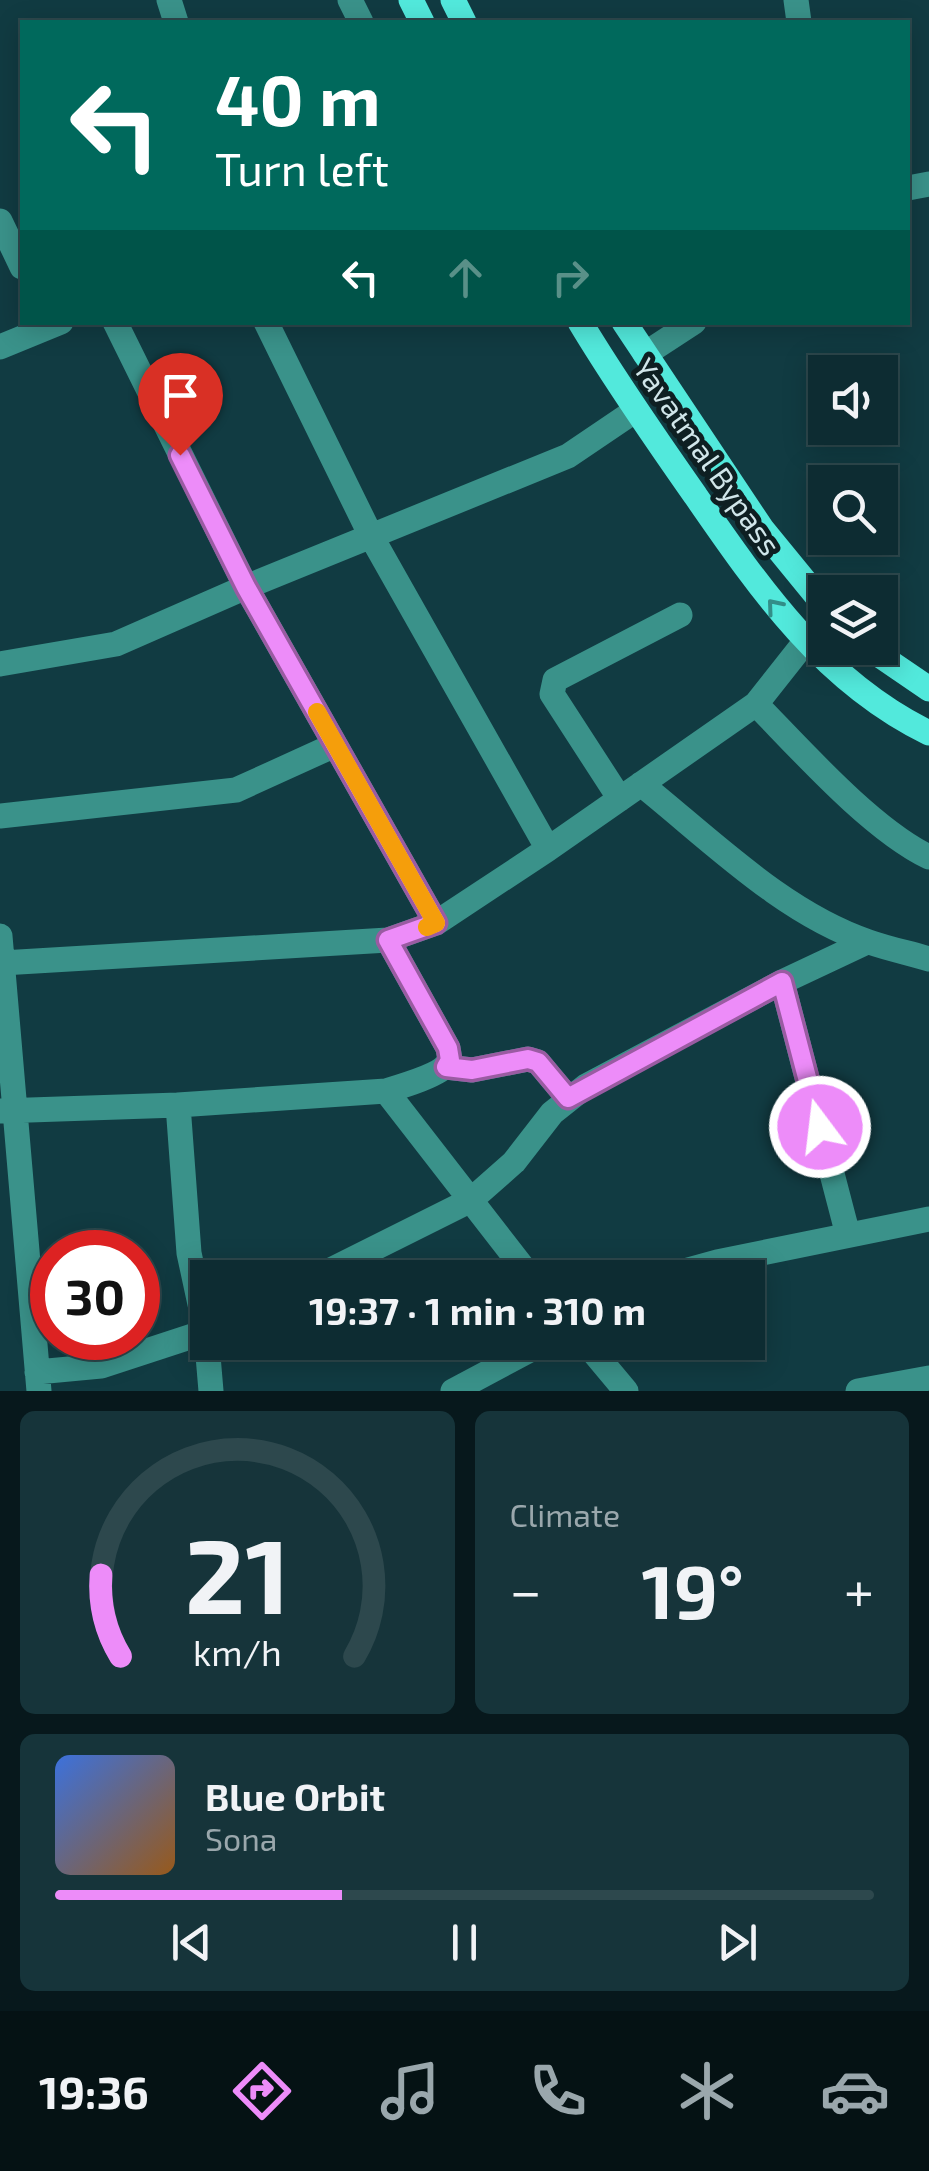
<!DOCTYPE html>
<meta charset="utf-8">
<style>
body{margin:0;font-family:"Exo 2",sans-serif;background:#16343a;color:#f1f3f6;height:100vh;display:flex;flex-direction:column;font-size:38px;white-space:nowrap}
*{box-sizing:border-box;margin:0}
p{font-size:32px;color:#9aa7ac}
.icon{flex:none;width:55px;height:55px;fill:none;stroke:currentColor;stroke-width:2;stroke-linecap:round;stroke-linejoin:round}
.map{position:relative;height:1391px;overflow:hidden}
.sheet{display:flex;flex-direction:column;gap:20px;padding:20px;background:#07181c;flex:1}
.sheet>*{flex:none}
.guide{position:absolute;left:20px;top:20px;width:890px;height:305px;border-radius:0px;box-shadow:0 5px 25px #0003,0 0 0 2px #2d484d;background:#00695c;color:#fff;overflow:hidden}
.buttons{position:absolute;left:808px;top:355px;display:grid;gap:20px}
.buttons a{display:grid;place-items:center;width:90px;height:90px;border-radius:0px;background:#0d2c32;box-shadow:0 5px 25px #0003,0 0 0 2px #2d484d;font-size:50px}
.speed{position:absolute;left:30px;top:1230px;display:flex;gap:20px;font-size:50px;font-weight:700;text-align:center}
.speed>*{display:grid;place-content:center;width:130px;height:130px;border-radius:50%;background:#0d2c32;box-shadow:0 5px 25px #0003,0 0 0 2px #2d484d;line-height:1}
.speed .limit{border:15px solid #d22;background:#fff;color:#111}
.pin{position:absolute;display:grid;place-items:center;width:85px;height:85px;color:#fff;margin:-102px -42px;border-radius:50% 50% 50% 0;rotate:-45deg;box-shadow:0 0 10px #0007}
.pin .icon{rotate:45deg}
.me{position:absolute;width:110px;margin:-55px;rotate:345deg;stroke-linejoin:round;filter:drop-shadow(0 0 8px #0008)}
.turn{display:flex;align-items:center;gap:35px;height:210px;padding:0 30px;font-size:45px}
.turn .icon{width:130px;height:130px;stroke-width:2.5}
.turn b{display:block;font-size:70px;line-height:85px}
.lanes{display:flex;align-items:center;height:95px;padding:0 30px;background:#0003;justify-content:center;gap:50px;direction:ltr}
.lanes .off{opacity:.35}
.big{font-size:75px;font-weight:700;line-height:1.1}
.sheet .tile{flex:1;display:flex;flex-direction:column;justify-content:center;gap:15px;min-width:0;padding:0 35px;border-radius:15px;background:#16343a}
.sheet .dial{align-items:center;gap:0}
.dial svg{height:260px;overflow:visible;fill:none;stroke:#2d484d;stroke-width:7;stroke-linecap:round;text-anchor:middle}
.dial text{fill:#f1f3f6;stroke:none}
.song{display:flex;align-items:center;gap:30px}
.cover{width:120px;height:120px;border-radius:15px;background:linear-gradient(135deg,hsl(220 70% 55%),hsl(30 70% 35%))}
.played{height:10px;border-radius:5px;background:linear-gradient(90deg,#ed8cf9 35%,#2d484d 35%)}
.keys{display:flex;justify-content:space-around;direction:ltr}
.heat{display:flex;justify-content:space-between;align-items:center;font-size:55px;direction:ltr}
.sheet .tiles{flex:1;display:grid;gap:20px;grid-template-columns:1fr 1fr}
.tile:last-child{grid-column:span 2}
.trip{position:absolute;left:190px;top:1260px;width:575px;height:100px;border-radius:0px;background:#0d2c32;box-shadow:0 5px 25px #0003,0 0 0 2px #2d484d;font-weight:700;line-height:100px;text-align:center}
.tab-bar{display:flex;height:160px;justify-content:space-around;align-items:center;background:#051214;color:#9aa7ac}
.tab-bar .icon{width:70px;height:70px}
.tab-bar .current{color:#ed8cf9}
.tab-bar b{font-size:45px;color:#f1f3f6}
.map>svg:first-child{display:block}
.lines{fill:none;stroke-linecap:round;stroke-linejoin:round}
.minor{stroke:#3a928a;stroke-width:25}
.major{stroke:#52e9dc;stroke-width:25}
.oneway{stroke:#338e88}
.route-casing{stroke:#9a5ba2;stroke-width:25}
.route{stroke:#ed8cf9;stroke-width:18}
.slow{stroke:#f59e0b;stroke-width:18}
.labels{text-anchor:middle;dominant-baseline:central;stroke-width:10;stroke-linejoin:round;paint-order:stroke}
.street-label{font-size:30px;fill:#d1e6ea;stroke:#0e1f22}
</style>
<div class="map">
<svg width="929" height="1391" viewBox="0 0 929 1391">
<rect width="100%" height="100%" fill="#113b42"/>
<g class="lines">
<path class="minor" d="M 169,0 L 176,22
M 350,0 L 361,22
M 796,0 L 799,22
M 908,188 L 929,184
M 0,221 L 22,267
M 115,322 L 246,587 L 436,923
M 266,322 L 371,536 L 548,849
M 0,347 L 61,322
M 645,354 L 694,322
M 0,664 L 116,644 L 246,587 L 568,456 L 636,410
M 756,704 C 802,751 871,829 929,857
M 641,784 C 711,840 783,913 869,942 C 889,949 909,953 929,959
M 620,799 L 552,694 L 555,680 L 680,615
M 0,816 L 236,790 L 335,745
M 0,936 L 39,1391
M 2,963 L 388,940 L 436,923 L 548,849 L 756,704 L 805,642
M 782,982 L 848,1235
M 446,1067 L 472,1070 L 528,1059 L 538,1062 L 568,1098
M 386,1091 L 531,1278
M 178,1105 L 189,1253 L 206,1332 L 211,1391
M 0,1111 L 178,1105 L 386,1091 C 399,1087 440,1075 447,1064 C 451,1059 449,1055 448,1048 L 388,940
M 315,1278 L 471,1200 L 514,1162 L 552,1113 L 586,1086 L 782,982 L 867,942
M 659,1278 L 717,1262 L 929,1219
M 585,1342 L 626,1391
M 37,1372 L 101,1366 L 208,1331
M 453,1391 L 545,1342
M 858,1391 L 929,1378"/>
<path class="major" d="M 411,0 L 422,22
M 453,0 L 464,22
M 580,322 C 616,382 655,438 695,495 C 760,589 824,682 929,733
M 624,322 L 762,529 L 825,606
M 869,648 L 929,689"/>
</g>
<defs><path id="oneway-chevron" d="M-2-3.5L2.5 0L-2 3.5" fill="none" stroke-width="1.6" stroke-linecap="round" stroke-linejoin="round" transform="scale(2.5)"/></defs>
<use class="oneway" href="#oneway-chevron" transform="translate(774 606) rotate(-130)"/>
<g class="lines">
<g class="route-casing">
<path id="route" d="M 180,455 L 246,587 L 436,923 L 388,940 L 448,1048 L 450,1060 L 446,1067 L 472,1070 L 528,1059 L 538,1062 L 568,1098 L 782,982 L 820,1127"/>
</g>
<use href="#route" class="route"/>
<path class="slow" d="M 317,712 L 436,923 L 427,927"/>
</g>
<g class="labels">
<g class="street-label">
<text transform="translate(708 456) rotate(55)">Yavatmal Bypass</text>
</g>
</g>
</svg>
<div class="buttons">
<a><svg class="icon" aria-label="sound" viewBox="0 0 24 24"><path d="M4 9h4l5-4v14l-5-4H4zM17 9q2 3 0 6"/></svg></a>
<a><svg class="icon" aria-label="search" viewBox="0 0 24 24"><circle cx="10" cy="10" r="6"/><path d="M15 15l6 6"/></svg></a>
<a><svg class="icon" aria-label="layers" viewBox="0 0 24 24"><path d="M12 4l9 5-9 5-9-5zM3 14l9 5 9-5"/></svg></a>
</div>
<div class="speed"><div class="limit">30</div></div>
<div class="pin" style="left:180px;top:455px;background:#d93025"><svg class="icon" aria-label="arrive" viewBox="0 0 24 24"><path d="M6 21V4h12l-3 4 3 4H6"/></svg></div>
<svg class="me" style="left:820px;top:1127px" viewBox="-20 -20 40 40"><circle r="17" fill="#ed8cf9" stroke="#fff" stroke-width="3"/><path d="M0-11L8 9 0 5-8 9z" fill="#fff"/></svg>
<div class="trip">19:37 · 1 min · 310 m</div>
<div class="guide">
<div class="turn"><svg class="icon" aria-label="left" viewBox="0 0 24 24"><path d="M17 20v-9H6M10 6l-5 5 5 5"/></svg><div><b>40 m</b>Turn left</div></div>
<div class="lanes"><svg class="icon" aria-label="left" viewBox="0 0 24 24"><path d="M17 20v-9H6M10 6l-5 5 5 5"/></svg><svg class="icon off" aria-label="ahead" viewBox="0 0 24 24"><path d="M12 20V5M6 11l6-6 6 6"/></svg><svg class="icon off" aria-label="right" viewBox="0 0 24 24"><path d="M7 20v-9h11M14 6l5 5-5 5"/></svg></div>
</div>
</div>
<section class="sheet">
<div class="tiles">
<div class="tile dial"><svg viewBox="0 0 100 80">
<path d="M14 69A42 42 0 1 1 86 69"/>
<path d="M14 69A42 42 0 0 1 8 44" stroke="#ed8cf9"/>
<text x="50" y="56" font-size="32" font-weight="700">21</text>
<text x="50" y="72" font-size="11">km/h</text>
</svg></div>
<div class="tile"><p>Climate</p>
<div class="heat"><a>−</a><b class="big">19°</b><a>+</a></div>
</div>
<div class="tile">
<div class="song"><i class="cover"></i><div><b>Blue Orbit</b><p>Sona</p></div></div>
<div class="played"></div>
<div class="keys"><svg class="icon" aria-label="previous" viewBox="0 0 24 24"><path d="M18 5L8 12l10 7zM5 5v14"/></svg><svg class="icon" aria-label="pause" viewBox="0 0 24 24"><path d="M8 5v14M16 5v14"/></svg><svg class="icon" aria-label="next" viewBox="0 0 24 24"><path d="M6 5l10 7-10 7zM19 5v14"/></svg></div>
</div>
</div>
</section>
<nav class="tab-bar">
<b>19:36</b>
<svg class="icon current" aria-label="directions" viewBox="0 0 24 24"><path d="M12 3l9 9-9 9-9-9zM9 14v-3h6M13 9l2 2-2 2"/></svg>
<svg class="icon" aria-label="music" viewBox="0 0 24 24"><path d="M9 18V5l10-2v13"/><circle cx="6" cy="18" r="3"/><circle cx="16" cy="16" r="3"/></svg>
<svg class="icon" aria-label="phone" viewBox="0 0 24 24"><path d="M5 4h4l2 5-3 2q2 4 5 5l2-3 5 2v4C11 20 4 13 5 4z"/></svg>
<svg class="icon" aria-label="climate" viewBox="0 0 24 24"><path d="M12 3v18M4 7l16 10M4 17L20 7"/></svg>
<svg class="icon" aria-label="car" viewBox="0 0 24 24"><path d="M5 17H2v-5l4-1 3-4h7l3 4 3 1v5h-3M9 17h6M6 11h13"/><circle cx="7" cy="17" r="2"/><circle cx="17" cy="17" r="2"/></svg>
</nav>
